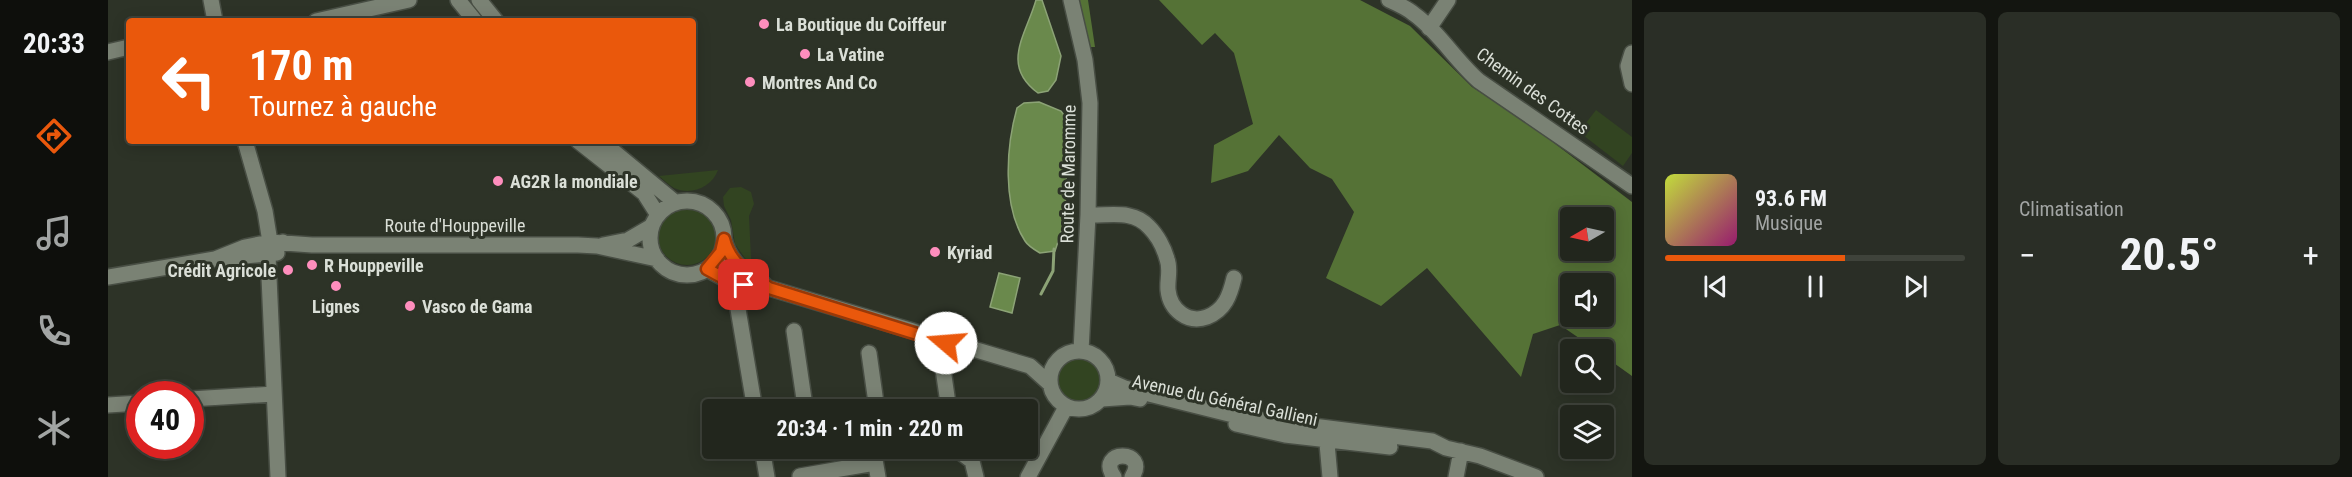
<!DOCTYPE html>
<html lang="fr">
<meta charset="utf-8">
<style>
body{margin:0;font-family:"Roboto Condensed",sans-serif;background:#2a2e26;color:#f1f3f6;height:100vh;display:flex;flex-direction:column;font-size:22px;white-space:nowrap}
*{box-sizing:border-box;margin:0}
p{font-size:20px;color:#a2a5a4}
.icon{flex:none;width:33px;height:33px;fill:none;stroke:currentColor;stroke-width:2;stroke-linecap:round;stroke-linejoin:round}
.map{position:relative;flex:1;overflow:hidden}
.panel{display:flex;flex-direction:column;gap:12px;padding:12px;background:#131510;width:720px}
.panel>*{flex:none}
.hud{position:absolute;left:18px;top:18px;width:570px;height:126px;border-radius:6px;box-shadow:0 3px 15px #0003,0 0 0 2px #3f433b;background:#ea580c;color:#fff;overflow:hidden}
.needle{width:39px;rotate:261deg}
.buttons{position:absolute;left:1452px;top:207px;display:grid;gap:12px}
.buttons a{display:grid;place-items:center;width:54px;height:54px;border-radius:6px;background:#22261d;box-shadow:0 3px 15px #0003,0 0 0 2px #3f433b;font-size:30px}
.speed{position:absolute;left:18px;top:381px;display:flex;gap:12px;font-size:30px;font-weight:700;text-align:center}
.speed>*{display:grid;place-content:center;width:78px;height:78px;border-radius:50%;background:#22261d;box-shadow:0 3px 15px #0003,0 0 0 2px #3f433b;line-height:1}
.speed .limit{border:9px solid #d22;background:#fff;color:#111}
.pin{position:absolute;display:grid;place-items:center;width:51px;height:51px;color:#fff;margin:-26px;border-radius:12px;box-shadow:0 3px 9px #0006}
.me{position:absolute;width:66px;margin:-33px;rotate:288deg;stroke-linejoin:round;filter:drop-shadow(0 0 4px #0008)}
.turn{display:flex;align-items:center;gap:21px;height:126px;padding:0 24px;font-size:27px}
.turn .icon{width:78px;height:78px;stroke-width:2.5}
.turn b{display:block;font-size:42px;line-height:51px}
.big{font-size:45px;font-weight:700;line-height:1.1}
.panel .widget{flex:1;display:flex;flex-direction:column;justify-content:center;gap:9px;min-width:0;padding:0 21px;border-radius:9px;background:#2a2e26}
.song{display:flex;align-items:center;gap:18px}
.cover{width:72px;height:72px;border-radius:9px;background:linear-gradient(135deg,hsl(70 70% 55%),hsl(320 70% 35%))}
.played{height:6px;border-radius:3px;background:linear-gradient(90deg,#ea580c 60%,#3f433b 60%)}
.keys{display:flex;justify-content:space-around;direction:ltr}
.heat{display:flex;justify-content:space-between;align-items:center;font-size:33px;direction:ltr}
.panel .tiles{flex:1;display:grid;gap:12px;grid-template-columns:repeat(2,1fr)}
.trip{position:absolute;left:594px;top:399px;width:336px;height:60px;border-radius:6px;background:#22261d;box-shadow:0 3px 15px #0003,0 0 0 2px #3f433b;font-weight:700;line-height:60px;text-align:center}
main{display:flex;flex:1;min-height:0}
.tabs{display:flex;flex-direction:column;width:108px;justify-content:space-around;align-items:center;background:#0e0f0c;color:#a2a5a4}
.tabs .icon{width:42px;height:42px}
.tabs .on{color:#ea580c}
.tabs b{font-size:27px;color:#f1f3f6}
.map>svg:first-child{display:block}
.green{fill:#324421}
.forest{fill:#557236;fill-rule:evenodd}
.water{fill:#6a894c;stroke:#8ca376;stroke-width:1.5}
.lines{fill:none;stroke-linecap:round;stroke-linejoin:round}
.stream{stroke:#8ca376;stroke-width:3}
.minor-casing{stroke:#484e44;stroke-width:18}
.minor{stroke:#7a8274;stroke-width:15}
.route-casing{stroke:#983908;stroke-width:15}
.route{stroke:#ea580c;stroke-width:10}
.poi-dot{fill:#fe8ebd;stroke:#2d3327;stroke-width:2}
.labels{text-anchor:middle;dominant-baseline:central;stroke-width:6;stroke-linejoin:round;paint-order:stroke}
.poi-label{font-size:18px;font-weight:bold;fill:#dadfd7;stroke:#2d3327;text-anchor:start}
.street-label{font-size:18px;fill:#dadfd7;stroke:#2d3327}
</style>
<main>
<nav class="tabs">
<b>20:33</b>
<svg class="icon on" aria-label="directions" viewBox="0 0 24 24"><path d="M12 3l9 9-9 9-9-9zM9 14v-3h6M13 9l2 2-2 2"/></svg>
<svg class="icon" aria-label="music" viewBox="0 0 24 24"><path d="M9 18V5l10-2v13"/><circle cx="6" cy="18" r="3"/><circle cx="16" cy="16" r="3"/></svg>
<svg class="icon" aria-label="phone" viewBox="0 0 24 24"><path d="M5 4h4l2 5-3 2q2 4 5 5l2-3 5 2v4C11 20 4 13 5 4z"/></svg>
<svg class="icon" aria-label="climate" viewBox="0 0 24 24"><path d="M12 3v18M4 7l16 10M4 17L20 7"/></svg>
</nav>
<div class="map">
<svg width="1524" height="477" viewBox="0 0 1524 477">
<rect width="100%" height="100%" fill="#2d3327"/>
<path class="green" d="M 1488,110 L 1524,137 L 1524,153 L 1515,166 L 1471,132 Z
M 610,170 C 604,187 583,196 566,188 C 561,185 556,180 551,176 Z
M 633,187 L 643,192 L 646,204 L 641,216 L 643,259 L 639,261 L 627,244 L 623,220 L 616,206 L 615,197 L 622,188 Z
M550 236a29 29 0 1 1 58 0a29 29 0 1 1-58 0Z
M949 381a22 22 0 1 1 44 0a22 22 0 1 1-44 0Z"/>
<path class="forest" d="M 971,0 L 980,0 L 987,47 L 981,47 Z
M 1051,0 L 1252,0 L 1302,26 L 1364,87 L 1413,118 L 1524,202 L 1524,376 L 1496,356 L 1496,350 L 1487,349 L 1452,325 L 1425,334 L 1413,377 L 1319,268 L 1273,306 L 1218,278 L 1246,212 L 1224,179 L 1202,168 L 1171,135 L 1140,171 L 1103,183 L 1106,145 L 1145,124 L 1126,53 L 1107,33 L 1094,45 ZM 1462,218 L 1496,218 L 1496,250 L 1462,250 ZM 1462,284 L 1496,284 L 1496,316 L 1462,316 Z"/>
<path class="water" d="M 928,0 L 934,0 L 953,56 L 948,80 L 940,91 L 930,93 C 892,65 918,35 928,0 Z
M 931,102 L 953,111 L 960,120 L 957,220 L 947,251 L 932,253 C 927,250 920,246 917,241 C 894,206 898,147 909,108 L 916,103 Z
M 891,273 L 912,278 L 904,313 L 882,307 Z"/>
<g class="lines">
<path class="stream" d="M 933,294 L 945,271 L 946,249"/>
<g class="minor-casing">
<path id="minor" d="M 103,0 L 107,21
M 350,0 L 367,21
M 371,0 L 388,21
M 963,0 L 977,60 L 982,103 L 980,215 L 973,351
M 1281,0 C 1290,4 1299,8 1306,14 C 1331,32 1348,61 1371,81 L 1524,186
M 208,21 L 301,0
M 1321,28 L 1340,0
M 0,52 L 21,47
M 1524,53 L 1520,66 L 1524,84
M 137,141 L 157,211 L 162,242
M 470,141 L 536,193 L 550,215
M 493,141 L 568,203
M542 238a37 37 0 1 1 74 0a37 37 0 1 1-74 0Z
M 980,215 C 1001,216 1025,209 1041,227 C 1049,235 1056,248 1059,259 C 1063,269 1059,280 1060,290 C 1062,310 1080,324 1099,317 C 1117,310 1122,295 1126,278
M 616,239 C 621,262 637,272 656,284
M 495,245 L 520,240 L 544,226
M 107,259 L 137,247 L 162,242 L 204,245 L 470,245 L 489,246 L 549,259
M 599,269 L 621,281 L 661,288 L 922,366 L 942,384
M 0,277 L 107,259 L 169,253
M 630,309 L 647,410
M 686,331 L 697,406
M942 380a29 29 0 1 1 58 0a29 29 0 1 1-58 0Z
M 761,353 L 769,410
M 835,369 L 841,410
M 1001,381 L 1017,388 L 1133,417 L 1324,441 L 1338,448 L 1372,456 L 1428,477
M 82,399 L 166,394
M 994,399 L 1022,397 L 1032,399
M 0,405 L 32,403
M 674,410 L 697,406 L 715,410
M 1128,424 L 1177,435 L 1282,447
M 1218,432 L 1222,477
M 654,448 L 659,477
M 765,448 L 770,477
M 847,448 L 864,461 L 868,477
M 692,476 L 767,463
M 170,477 L 160,255 L 161,249 L 175,242
M 920,477 L 958,407
M 1006,477 C 987,449 1042,449 1024,477
M 1348,477 L 1353,451"/>
</g>
<use href="#minor" class="minor"/>
</g>
<g class="lines">
<g class="route-casing">
<path id="route" d="M 636,285 L 621,281 L 599,269 L 613,252 L 616,239 C 622,264 641,274 661,288 L 838,343"/>
</g>
<use href="#route" class="route"/>
</g>
<g class="poi-dot">
<circle cx="656" cy="24" r="6"/>
<circle cx="697" cy="54" r="6"/>
<circle cx="642" cy="82" r="6"/>
<circle cx="390" cy="181" r="6"/>
<circle cx="827" cy="252" r="6"/>
<circle cx="204" cy="265" r="6"/>
<circle cx="180" cy="270" r="6"/>
<circle cx="228" cy="286" r="6"/>
<circle cx="302" cy="306" r="6"/>
</g>
<g class="labels">
<g class="poi-label">
<text x="668" y="24">La Boutique du Coiffeur</text>
<text x="709" y="54">La Vatine</text>
<text x="654" y="82">Montres And Co</text>
<text x="402" y="181">AG2R la mondiale</text>
<text x="839" y="252">Kyriad</text>
<text x="216" y="265">R Houppeville</text>
<text x="168" y="270" text-anchor="end">Crédit Agricole</text>
<text x="228" y="306" text-anchor="middle">Lignes</text>
<text x="314" y="306">Vasco de Gama</text>
</g>
<g class="street-label">
<text transform="translate(1425 91) rotate(36)">Chemin des Cottes</text>
<text transform="translate(960 174) rotate(-89)">Route de Maromme</text>
<text x="347" y="225">Route d'Houppeville</text>
<text transform="translate(1117 400) rotate(12)">Avenue du Général Gallieni</text>
</g>
</g>
</svg>
<div class="buttons">
<a><svg class="needle" viewBox="-14 -14 28 28"><path d="M0-13l5 13h-10z" fill="#e53935"/><path d="M0 13l5-13h-10z" fill="#a2a5a4"/></svg></a>
<a><svg class="icon" aria-label="sound" viewBox="0 0 24 24"><path d="M4 9h4l5-4v14l-5-4H4zM17 9q2 3 0 6"/></svg></a>
<a><svg class="icon" aria-label="search" viewBox="0 0 24 24"><circle cx="10" cy="10" r="6"/><path d="M15 15l6 6"/></svg></a>
<a><svg class="icon" aria-label="layers" viewBox="0 0 24 24"><path d="M12 4l9 5-9 5-9-5zM3 14l9 5 9-5"/></svg></a>
</div>
<div class="speed"><div class="limit">40</div></div>
<div class="pin" style="left:636px;top:285px;background:#d93025"><svg class="icon" aria-label="arrive" viewBox="0 0 24 24"><path d="M6 21V4h12l-3 4 3 4H6"/></svg></div>
<svg class="me" style="left:838px;top:343px" viewBox="-20 -20 40 40"><circle r="19" fill="#fff"/><path d="M0-13L10 11 0 6-10 11z" fill="#ea580c"/></svg>
<div class="trip">20:34 · 1 min · 220 m</div>
<div class="hud">
<div class="turn"><svg class="icon" aria-label="left" viewBox="0 0 24 24"><path d="M17 20v-9H6M10 6l-5 5 5 5"/></svg><div><b>170 m</b>Tournez à gauche</div></div>
</div>
</div>
<section class="panel">
<div class="tiles">
<div class="widget">
<div class="song"><i class="cover"></i><div><b>93.6 FM</b><p>Musique</p></div></div>
<div class="played"></div>
<div class="keys"><svg class="icon" aria-label="previous" viewBox="0 0 24 24"><path d="M18 5L8 12l10 7zM5 5v14"/></svg><svg class="icon" aria-label="pause" viewBox="0 0 24 24"><path d="M8 5v14M16 5v14"/></svg><svg class="icon" aria-label="next" viewBox="0 0 24 24"><path d="M6 5l10 7-10 7zM19 5v14"/></svg></div>
</div>
<div class="widget"><p>Climatisation</p>
<div class="heat"><a>−</a><b class="big">20.5°</b><a>+</a></div>
</div>
</div>
</section>
</main>
